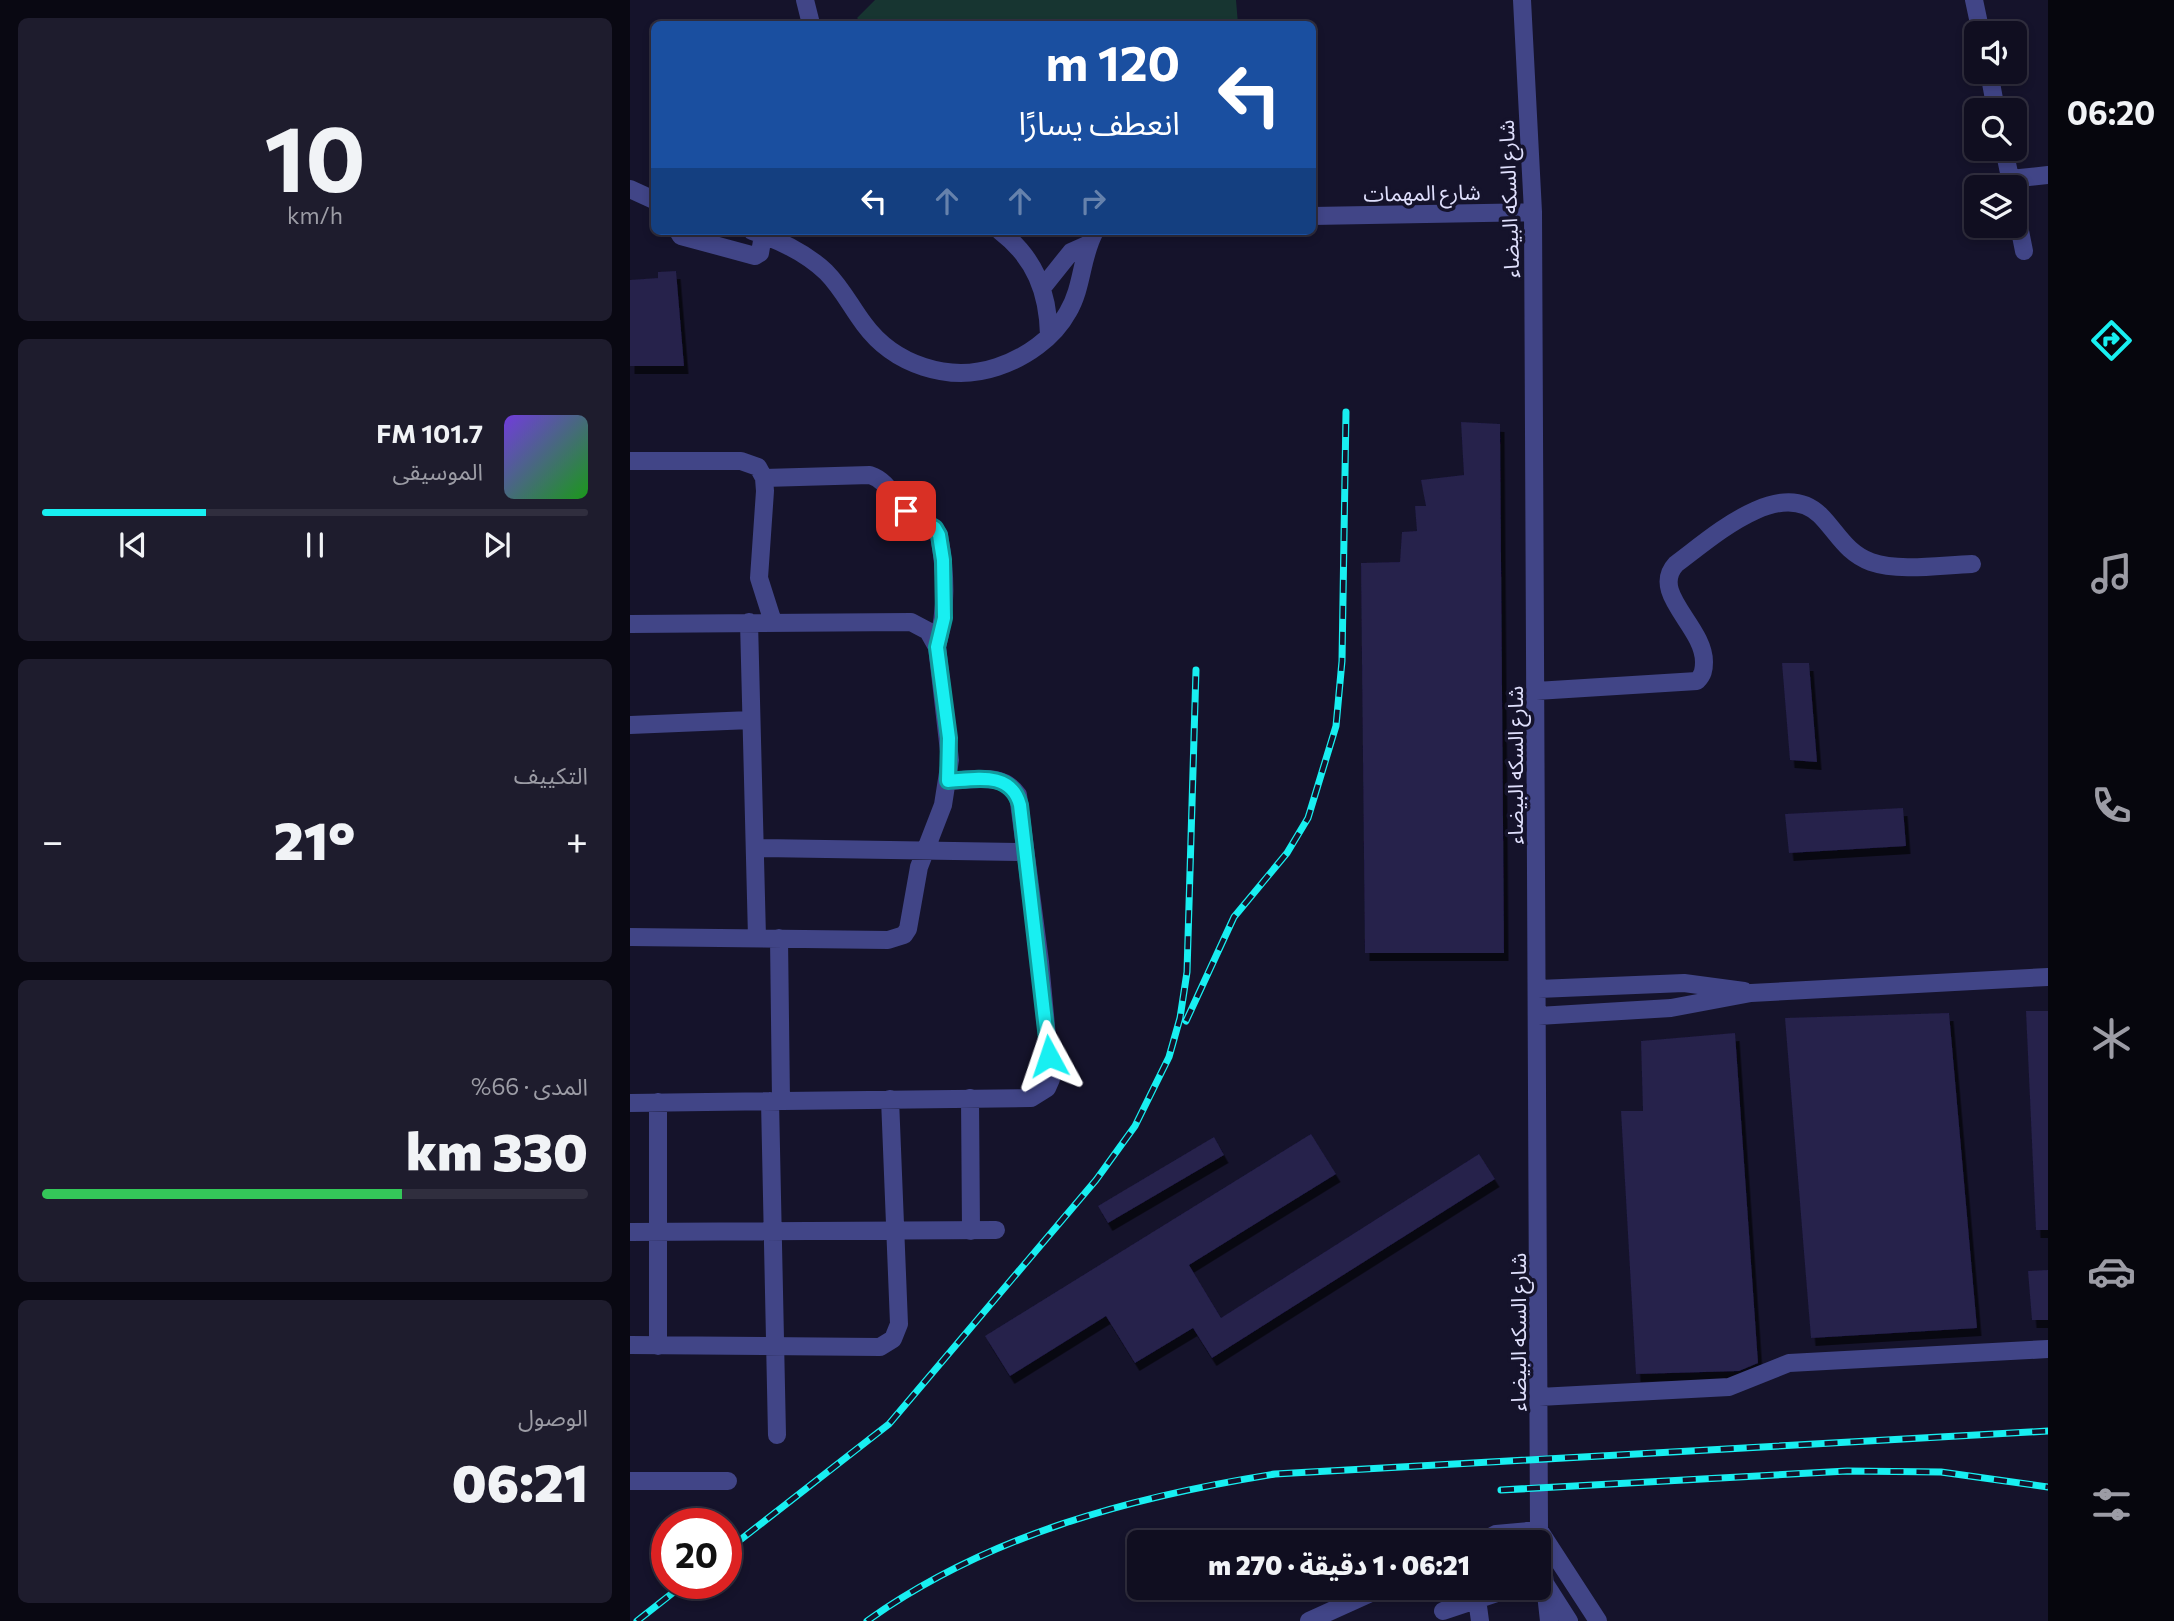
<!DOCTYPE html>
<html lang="ar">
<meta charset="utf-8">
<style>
body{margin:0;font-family:Commissioner,"Noto Sans Arabic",sans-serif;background:#1e1c2d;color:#f1f3f6;direction:rtl;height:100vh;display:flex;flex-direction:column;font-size:26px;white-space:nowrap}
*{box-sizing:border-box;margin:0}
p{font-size:23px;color:#9c9ca5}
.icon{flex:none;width:38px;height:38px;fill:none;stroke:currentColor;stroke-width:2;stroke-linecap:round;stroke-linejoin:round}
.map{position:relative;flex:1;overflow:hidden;direction:ltr}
.side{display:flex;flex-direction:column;gap:18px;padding:18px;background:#090812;width:630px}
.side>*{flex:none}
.banner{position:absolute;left:21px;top:21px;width:665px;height:214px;border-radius:10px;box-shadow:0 4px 10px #0003,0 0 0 2px #302e3e;direction:rtl;background:#1a4fa0;color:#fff;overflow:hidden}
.buttons{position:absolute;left:1334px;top:21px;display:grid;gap:14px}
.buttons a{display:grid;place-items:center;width:63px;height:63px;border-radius:10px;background:#100e20;box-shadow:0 4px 10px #0003,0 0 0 2px #302e3e;font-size:35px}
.speed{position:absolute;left:21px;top:1508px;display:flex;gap:14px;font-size:35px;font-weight:700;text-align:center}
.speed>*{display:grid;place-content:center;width:91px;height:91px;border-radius:50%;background:#100e20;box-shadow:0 4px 10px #0003,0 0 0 2px #302e3e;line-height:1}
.speed .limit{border:10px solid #d22;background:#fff;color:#111}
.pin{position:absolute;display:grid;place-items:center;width:60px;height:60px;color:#fff;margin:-30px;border-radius:14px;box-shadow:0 4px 10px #0006}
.me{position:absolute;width:77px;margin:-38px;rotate:355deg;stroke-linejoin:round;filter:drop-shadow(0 0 5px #0008)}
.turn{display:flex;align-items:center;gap:24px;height:147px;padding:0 21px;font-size:32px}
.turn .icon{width:91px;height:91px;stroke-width:2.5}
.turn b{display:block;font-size:49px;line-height:60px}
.lanes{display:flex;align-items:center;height:66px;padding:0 21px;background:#0003;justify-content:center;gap:35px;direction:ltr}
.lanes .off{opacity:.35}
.big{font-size:52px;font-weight:800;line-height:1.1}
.side .tile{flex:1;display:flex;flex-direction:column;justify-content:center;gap:10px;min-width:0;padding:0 24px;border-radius:10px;background:#1e1c2d}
.side .dial{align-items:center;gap:0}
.dial b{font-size:91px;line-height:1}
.song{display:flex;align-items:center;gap:21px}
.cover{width:84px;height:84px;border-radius:10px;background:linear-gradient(135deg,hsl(260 70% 55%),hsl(120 70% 35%))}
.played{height:7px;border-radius:4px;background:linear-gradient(90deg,#18eff1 30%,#302e3e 30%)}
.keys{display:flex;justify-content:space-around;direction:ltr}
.heat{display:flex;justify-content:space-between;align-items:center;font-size:38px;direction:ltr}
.charge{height:10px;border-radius:5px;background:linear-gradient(90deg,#34c759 66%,#302e3e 0)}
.trip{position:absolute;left:497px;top:1530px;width:424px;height:70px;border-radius:10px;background:#100e20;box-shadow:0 4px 10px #0003,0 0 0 2px #302e3e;font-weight:800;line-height:70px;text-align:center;direction:rtl}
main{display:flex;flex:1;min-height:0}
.dock{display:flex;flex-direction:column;width:126px;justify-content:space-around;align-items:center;background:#06060d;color:#9c9ca5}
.dock .icon{width:49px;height:49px}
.dock .selected{color:#18eff1}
.dock b{font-size:32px;color:#f1f3f6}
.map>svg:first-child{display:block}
.green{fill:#173531}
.building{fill:#25204b;filter:url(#shadow)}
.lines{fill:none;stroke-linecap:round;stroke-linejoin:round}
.minor{stroke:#414587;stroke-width:18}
.rail-casing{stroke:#18eff1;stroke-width:7}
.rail{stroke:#15132b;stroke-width:4.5;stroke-dasharray:13;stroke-linecap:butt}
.route-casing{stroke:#109b9d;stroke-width:18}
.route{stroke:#18eff1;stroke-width:12}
.labels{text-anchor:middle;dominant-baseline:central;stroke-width:7;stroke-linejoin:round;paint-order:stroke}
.street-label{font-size:21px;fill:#e0e0fd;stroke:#15132b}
</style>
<main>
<nav class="dock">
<b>06:20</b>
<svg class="icon selected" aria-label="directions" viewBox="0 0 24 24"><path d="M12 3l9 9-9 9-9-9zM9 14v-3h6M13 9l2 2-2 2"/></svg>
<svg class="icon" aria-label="music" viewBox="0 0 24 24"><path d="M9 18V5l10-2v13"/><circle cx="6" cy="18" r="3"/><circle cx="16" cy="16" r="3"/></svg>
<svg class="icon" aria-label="phone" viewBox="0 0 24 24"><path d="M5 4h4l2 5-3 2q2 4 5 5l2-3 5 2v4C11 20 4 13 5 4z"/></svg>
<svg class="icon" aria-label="climate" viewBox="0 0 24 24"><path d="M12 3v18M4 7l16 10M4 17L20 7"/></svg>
<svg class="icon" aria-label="car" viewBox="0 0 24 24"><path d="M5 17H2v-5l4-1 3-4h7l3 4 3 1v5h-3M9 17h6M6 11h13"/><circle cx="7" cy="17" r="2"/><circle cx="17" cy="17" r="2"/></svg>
<svg class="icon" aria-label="filters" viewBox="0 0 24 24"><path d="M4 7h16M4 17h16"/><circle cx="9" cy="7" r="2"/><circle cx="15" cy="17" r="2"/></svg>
</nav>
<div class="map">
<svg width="1418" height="1621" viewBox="0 0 1418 1621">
<defs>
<filter id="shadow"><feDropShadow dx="4.5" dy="8" stdDeviation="0" flood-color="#0009"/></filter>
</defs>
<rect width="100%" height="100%" fill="#15132b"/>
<path class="green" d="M 245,0 L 606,0 L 608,24 L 233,24 L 227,18 Z"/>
<path class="building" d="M 46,271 L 54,366 L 0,366 L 0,280 L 28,278 L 28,272 Z
M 831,422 L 870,424 L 874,953 L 735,953 L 731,563 L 770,562 L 772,532 L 787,531 L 785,506 L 796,506 L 791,480 L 834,475 Z
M 1152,663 L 1179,663 L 1187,762 L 1160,760 Z
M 1273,808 L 1276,846 L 1159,853 L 1155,814 Z
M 1396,1011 L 1418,1011 L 1418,1230 L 1406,1230 Z
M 1319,1013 L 1347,1328 L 1181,1338 L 1155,1018 Z
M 1105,1033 L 1128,1363 L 1109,1371 L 1006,1374 L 991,1111 L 1013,1111 L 1011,1041 Z
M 681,1134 L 706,1174 L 559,1265 L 591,1318 L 849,1154 L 865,1179 L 582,1358 L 563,1328 L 505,1363 L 476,1316 L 380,1376 L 355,1336 Z
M 584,1137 L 594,1155 L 478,1223 L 468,1206 Z
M 1418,1270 L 1418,1320 L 1402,1320 L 1398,1271 Z"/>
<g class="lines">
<path class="minor" d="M 175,0 L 181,24
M 892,0 L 903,212 L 909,1530 L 919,1621
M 1344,0 L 1351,33
M 1359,72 L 1366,110
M 1374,149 L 1382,187
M 1380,179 L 1418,175
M 0,189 L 24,200
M 1384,201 L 1394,251
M 682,216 L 903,212
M 48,231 L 51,236 L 125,256 L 130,253 L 133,235
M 122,231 C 149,240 175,252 196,272 C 212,288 221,307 234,324 C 264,365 319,383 367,367 C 395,358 424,338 438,312 C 453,287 451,256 465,231
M 370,231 C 405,258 418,292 419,335
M 413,287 L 441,252 L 459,244
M 0,461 L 111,461 L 128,467 L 134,478 L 135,491 L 129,578 L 143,622
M 134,478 L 240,475 C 262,482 264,505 281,516 C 292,523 301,523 309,535 C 316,574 317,608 307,647
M 119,622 L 127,937
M 0,624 L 281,622 L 298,631 L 307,647 L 320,760 L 313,805 L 289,867 L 278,929 L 274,935 L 258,940 L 0,937
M 906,691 L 1067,681 C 1073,675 1074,670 1074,662 C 1074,626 1019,593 1046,564 C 1079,540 1149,475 1190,515 C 1207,532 1216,553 1241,562 C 1270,572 1311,565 1342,564
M 0,725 L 121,720
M 125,848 L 395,852
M 149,938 L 151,1101
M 908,989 L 1054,983 L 1114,991
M 908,1016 L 1041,1008 L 1121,993 L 1418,977
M 340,1098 L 341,1231
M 140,1101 L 147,1435
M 28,1102 L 28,1346
M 0,1103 L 401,1098 L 417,1088 L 421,1079 L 410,962 L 388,795 C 373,772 343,780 318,781
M 0,1232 L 366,1230
M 0,1345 L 250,1347 L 263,1339 L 269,1324 L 260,1099
M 909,1397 L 1099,1387 L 1159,1363 L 1418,1349
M 0,1481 L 98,1481
M 851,1542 L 866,1534 L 909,1530 L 968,1621
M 916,1585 L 939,1621
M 847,1599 L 850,1621
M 813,1611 L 885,1587
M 679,1621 L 754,1587"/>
<g class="rail-casing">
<path id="rail" d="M 556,1021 L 604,917 L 657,853 L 678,818 L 706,726 L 712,661 L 716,412
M 871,1490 L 1217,1471 L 1311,1472 L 1418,1487
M 96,1551 L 259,1424 L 466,1180 L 505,1126 L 539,1057 L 550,1018 L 557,972 L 566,670
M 7,1621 L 54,1584
M 237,1621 C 358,1535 501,1497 645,1474 L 1418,1431"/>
</g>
<use href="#rail" class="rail"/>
</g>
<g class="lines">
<g class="route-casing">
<path id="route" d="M 276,511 L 305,528 L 309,535 L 313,560 L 314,618 L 307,647 L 319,738 L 318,781 C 347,779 381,771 390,805 L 419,1056"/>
</g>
<use href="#route" class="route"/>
</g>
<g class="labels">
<g class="street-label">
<text transform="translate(792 192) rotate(-1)">شارع المهمات</text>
<text transform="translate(878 199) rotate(-92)">شارع السكه البيضاء</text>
<text transform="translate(884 765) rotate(-90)">شارع السكه البيضاء</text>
<text transform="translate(887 1332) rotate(-90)">شارع السكه البيضاء</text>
</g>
</g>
</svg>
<div class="buttons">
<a><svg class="icon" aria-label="sound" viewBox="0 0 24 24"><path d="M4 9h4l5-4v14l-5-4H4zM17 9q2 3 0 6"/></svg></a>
<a><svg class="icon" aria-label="search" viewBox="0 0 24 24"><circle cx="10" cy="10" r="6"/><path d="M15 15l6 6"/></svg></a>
<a><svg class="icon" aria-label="layers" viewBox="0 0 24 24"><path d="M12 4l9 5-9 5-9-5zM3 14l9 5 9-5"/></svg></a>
</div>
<div class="speed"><div class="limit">20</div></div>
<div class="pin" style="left:276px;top:511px;background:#d93025"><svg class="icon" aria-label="arrive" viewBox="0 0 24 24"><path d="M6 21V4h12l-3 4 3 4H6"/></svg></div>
<svg class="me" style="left:419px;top:1056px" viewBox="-20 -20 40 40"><path d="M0-17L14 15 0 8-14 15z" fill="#18eff1" stroke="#fff" stroke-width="4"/></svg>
<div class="trip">06:21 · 1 دقيقة · 270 m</div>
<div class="banner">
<div class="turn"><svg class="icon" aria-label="left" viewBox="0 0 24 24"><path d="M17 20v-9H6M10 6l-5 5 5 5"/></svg><div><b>120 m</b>انعطف يسارًا</div></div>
<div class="lanes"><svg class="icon" aria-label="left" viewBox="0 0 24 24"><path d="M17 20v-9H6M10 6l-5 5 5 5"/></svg><svg class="icon off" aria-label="ahead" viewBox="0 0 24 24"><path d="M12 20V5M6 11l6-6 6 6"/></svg><svg class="icon off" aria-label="ahead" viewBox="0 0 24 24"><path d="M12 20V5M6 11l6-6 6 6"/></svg><svg class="icon off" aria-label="right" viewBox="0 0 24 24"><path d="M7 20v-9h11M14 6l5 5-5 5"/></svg></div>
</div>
</div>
<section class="side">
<div class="tile dial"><b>10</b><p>km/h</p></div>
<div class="tile">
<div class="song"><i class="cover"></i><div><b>101.7 FM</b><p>الموسيقى</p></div></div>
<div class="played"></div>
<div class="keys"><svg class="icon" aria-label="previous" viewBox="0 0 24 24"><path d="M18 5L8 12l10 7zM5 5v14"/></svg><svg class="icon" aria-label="pause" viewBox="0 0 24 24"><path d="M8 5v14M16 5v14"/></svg><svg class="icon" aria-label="next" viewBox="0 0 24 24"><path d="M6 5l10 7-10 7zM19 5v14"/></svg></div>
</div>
<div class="tile"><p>التكييف</p>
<div class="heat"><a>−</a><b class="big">21°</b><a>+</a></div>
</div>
<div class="tile"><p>المدى · 66%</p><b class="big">330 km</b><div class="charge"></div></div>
<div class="tile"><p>الوصول</p><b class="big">06:21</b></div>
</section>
</main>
